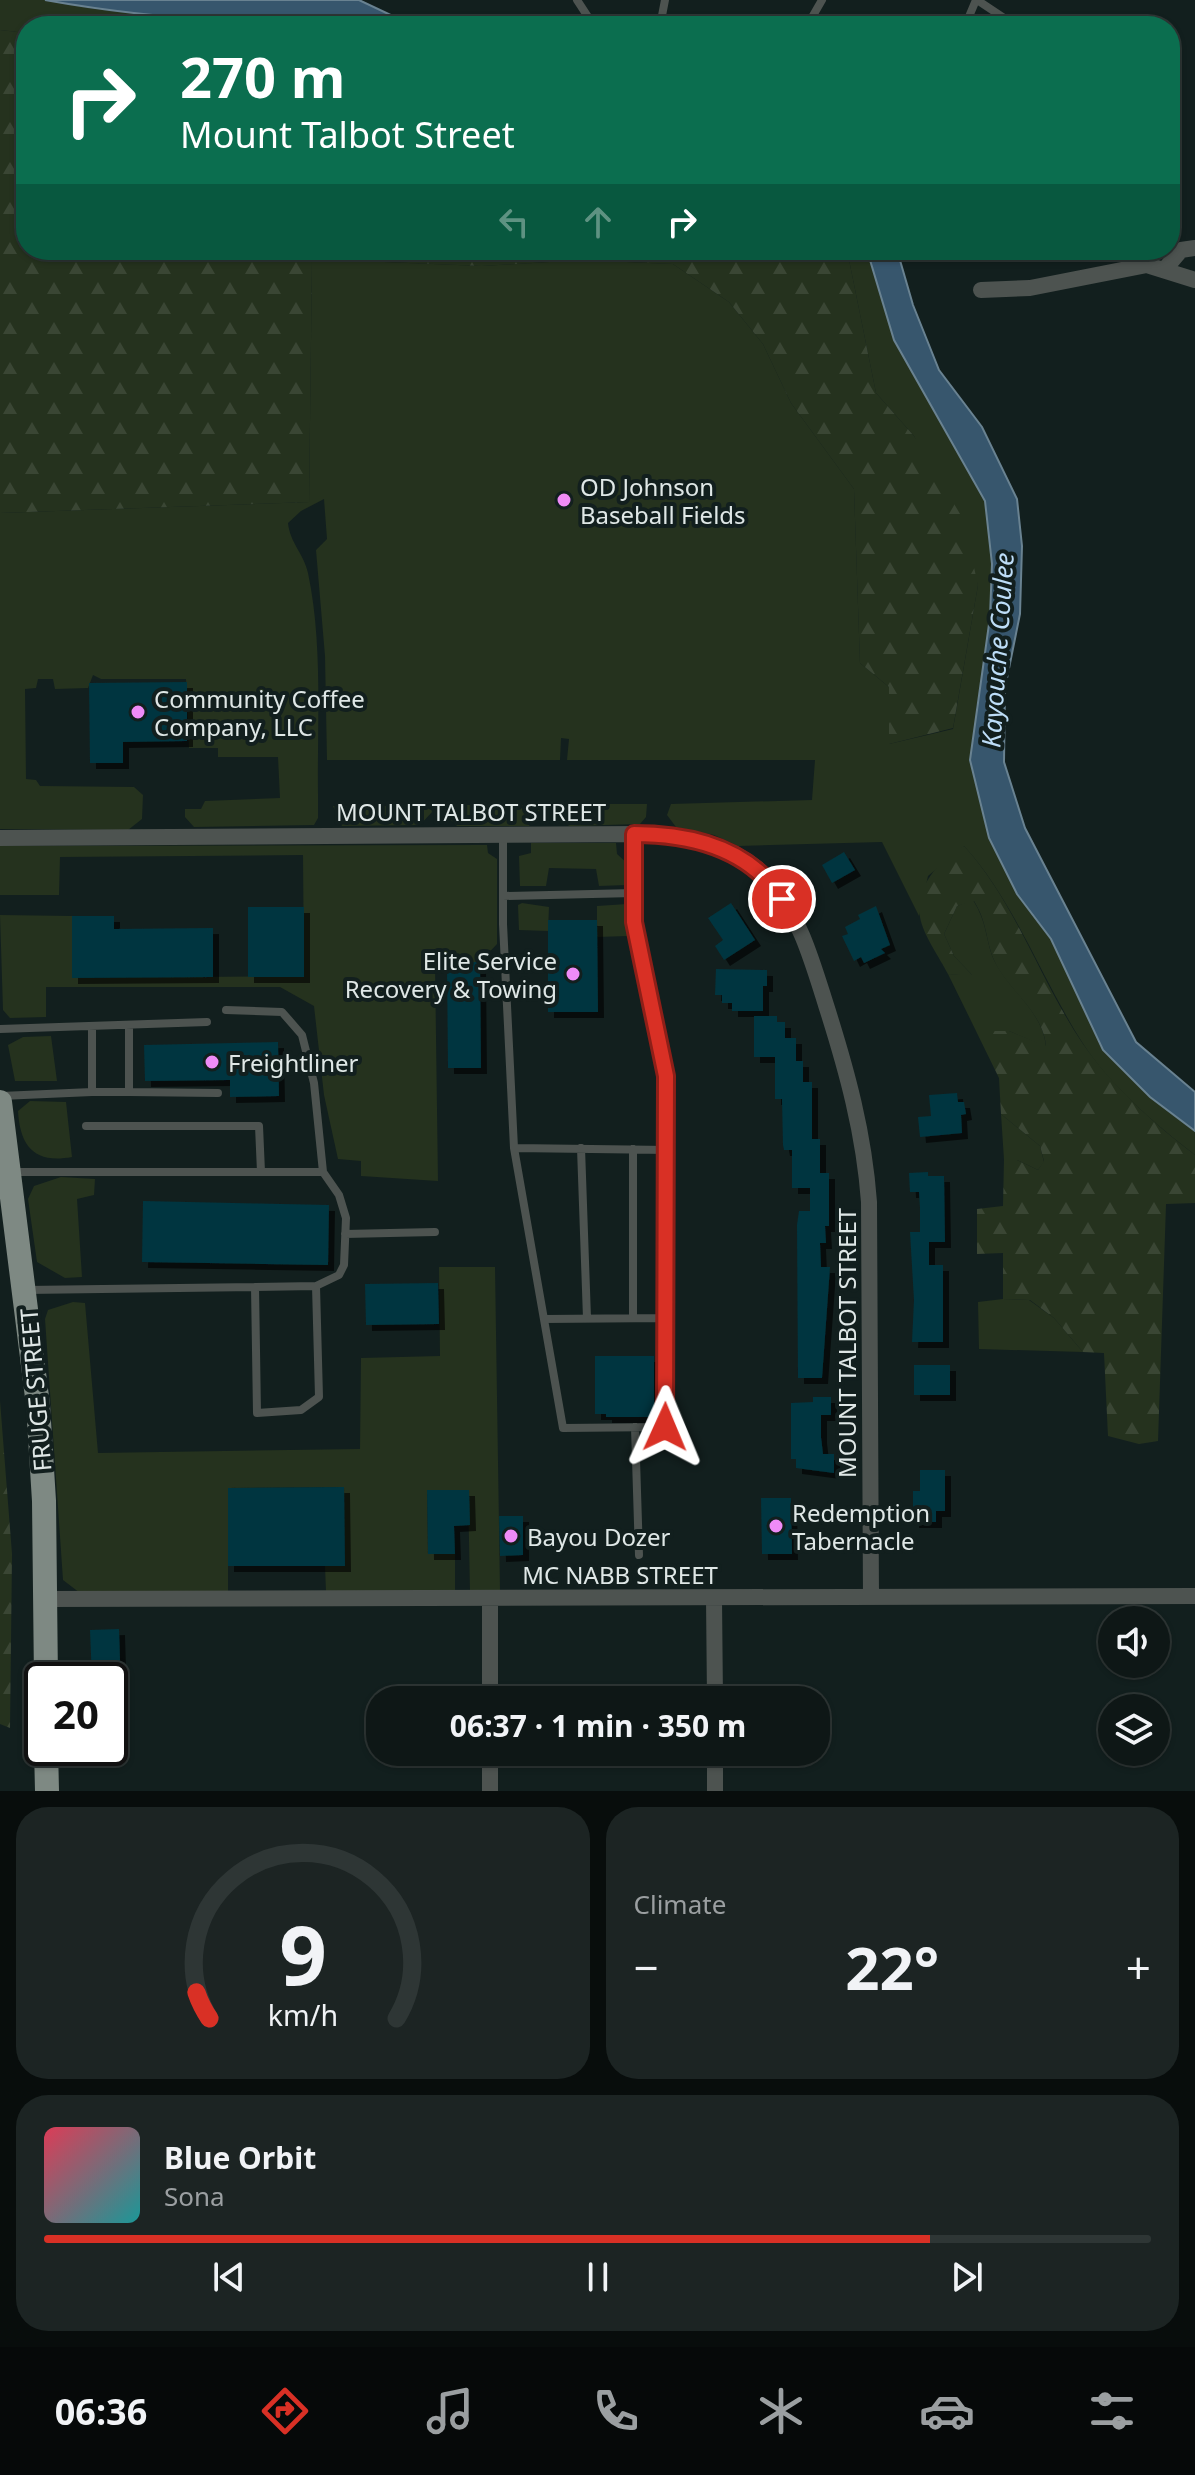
<!DOCTYPE html>
<meta charset="utf-8">
<style>
body{margin:0;font-family:"Noto Sans",sans-serif;background:#1c2423;color:#f1f3f6;height:100vh;display:flex;flex-direction:column;font-size:30px;white-space:nowrap}
*{box-sizing:border-box;margin:0}
p{font-size:26px;color:#9b9fa1}
.icon{flex:none;width:44px;height:44px;fill:none;stroke:currentColor;stroke-width:2;stroke-linecap:round;stroke-linejoin:round}
.map{position:relative;height:1791px;overflow:hidden}
.details{display:flex;flex-direction:column;gap:16px;padding:16px;background:#080d0c;flex:1}
.details>*{flex:none}
.top-card{position:absolute;left:16px;top:16px;width:1164px;height:244px;border-radius:32px;box-shadow:0 2px 6px #0004,0 0 0 2px #2e3635;background:#0b6e4f;color:#fff;overflow:hidden}
.tools{position:absolute;left:1098px;top:1606px;display:grid;gap:16px}
.tools a{display:grid;place-items:center;width:72px;height:72px;border-radius:50%;background:#0e1716;box-shadow:0 2px 6px #0004,0 0 0 2px #2e3635;font-size:40px}
.speed{position:absolute;left:24px;top:1662px;display:flex;gap:16px;font-size:40px;font-weight:700;text-align:center}
.speed>*{display:grid;place-content:center;width:104px;height:104px;border-radius:50%;background:#0e1716;box-shadow:0 2px 6px #0004,0 0 0 2px #2e3635;line-height:1}
.speed .limit{border:4px solid #111;border-radius:12px;background:#fff;color:#111}
.pin{position:absolute;display:grid;place-items:center;width:68px;height:68px;color:#fff;margin:-34px;border:4px solid #fff;border-radius:50%;box-shadow:0 2px 8px #0007}
.me{position:absolute;width:88px;margin:-44px;rotate:1deg;stroke-linejoin:round;filter:drop-shadow(0 0 6px #0008)}
.turn{display:flex;align-items:center;gap:28px;height:168px;padding:0 32px;font-size:36px}
.turn .icon{width:104px;height:104px;stroke-width:2.5}
.turn b{display:block;font-size:56px;line-height:68px}
.lanes{display:flex;align-items:center;height:76px;padding:0 32px;background:#0003;justify-content:center;gap:40px;direction:ltr}
.lanes .off{opacity:.35}
.big{font-size:60px;font-weight:700;line-height:1.1}
.details .tile{flex:1;display:flex;flex-direction:column;justify-content:center;gap:12px;min-width:0;padding:0 28px;border-radius:32px;background:#1c2423}
.details .dial{align-items:center;gap:0}
.dial svg{height:208px;overflow:visible;fill:none;stroke:#2e3635;stroke-width:7;stroke-linecap:round;text-anchor:middle}
.dial text{fill:#f1f3f6;stroke:none}
.song{display:flex;align-items:center;gap:24px}
.cover{width:96px;height:96px;border-radius:12px;background:linear-gradient(135deg,hsl(350 70% 55%),hsl(180 70% 35%))}
.played{height:8px;border-radius:4px;background:linear-gradient(90deg,#d93025 80%,#2e3635 80%)}
.keys{display:flex;justify-content:space-around;direction:ltr}
.heat{display:flex;justify-content:space-between;align-items:center;font-size:44px;direction:ltr}
.details .tiles{flex:1;display:grid;gap:16px;grid-template-columns:1fr 1fr}
.tile:last-child{grid-column:span 2}
.trip{position:absolute;left:366px;top:1686px;width:464px;height:80px;border-radius:32px;background:#0e1716;box-shadow:0 2px 6px #0004,0 0 0 2px #2e3635;font-weight:700;line-height:80px;text-align:center}
.tabs{display:flex;height:128px;justify-content:space-around;align-items:center;background:#060909;color:#9b9fa1}
.tabs .icon{width:56px;height:56px}
.tabs .current{color:#d93025}
.tabs b{font-size:36px;color:#f1f3f6}
.map>svg:first-child{display:block}
.grass{fill:#25321e}
.forest{fill:url(#forest-firs)}
.water{fill:#37566d;stroke:#698291;stroke-width:2}
.building{fill:#01353f;filter:url(#shadow)}
.lines{fill:none;stroke-linecap:round;stroke-linejoin:round}
.service{stroke:#4d5350;stroke-width:8}
.minor{stroke:#4d5350;stroke-width:16}
.primary{stroke:#7e8983;stroke-width:24}
.route-casing{stroke:#8d1f18;stroke-width:20}
.route{stroke:#d93025;stroke-width:14}
.poi-dot{fill:#ef8bf7;stroke:#121f1e;stroke-width:3}
.labels{text-anchor:middle;dominant-baseline:central;stroke-width:8;stroke-linejoin:round;paint-order:stroke}
.poi-label{font-size:24px;fill:#dfe7e6;stroke:#121f1e;text-anchor:start}
.street-label{font-size:24px;fill:#dfe7e6;stroke:#121f1e}
.water-label{font-size:26px;font-style:italic;fill:#bdddf7;stroke:#121f1e}
</style>
<div class="map">
<svg width="1195" height="1791" viewBox="0 0 1195 1791">
<defs>
<pattern id="forest-firs" width="22" height="20" patternUnits="userSpaceOnUse" patternTransform="scale(2)"><rect width="22" height="20" fill="#25321e"/><path d="M5 1l3.5 6h-7zM16 11l3.5 6h-7z" fill="#3a4634"/></pattern>
<filter id="shadow"><feDropShadow dx="6" dy="6" stdDeviation="0" flood-color="#0009"/></filter>
</defs>
<rect width="100%" height="100%" fill="#121f1e"/>
<path class="grass" d="M 0,0 L 45,0 L 95,9 L 276,26 L 26,26 L 26,33 L 0,30 Z
M 847,250 L 867,250 L 894,340 L 985,501 L 992,564 L 990,617 L 986,662 L 976,708 L 1017,894 L 1051,939 L 1103,1050 L 1150,1097 L 1195,1131 L 1195,1155 C 1155,1124 1109,1085 1082,1042 C 1041,978 1015,902 964,846 L 928,876 L 919,916 L 882,842 L 738,846 L 714,835 L 676,827 L 667,815 L 671,804 L 812,800 L 815,760 L 567,760 L 569,739 L 561,738 L 560,760 L 327,760 L 325,656 L 316,550 L 327,539 L 324,499 L 301,511 L 288,523 C 290,543 304,554 308,573 C 323,644 317,722 318,794 L 318,818 L 314,825 L 194,827 L 185,817 L 185,809 L 201,809 L 205,801 L 280,798 L 278,757 L 218,757 L 218,748 L 189,748 L 186,679 L 101,679 L 93,675 L 88,688 L 55,689 L 53,679 L 38,679 L 36,688 L 25,689 L 26,779 L 36,780 L 40,786 L 134,787 L 143,795 L 142,819 L 128,830 L 0,829 L 0,513 L 309,502 L 312,259 L 482,266 L 581,260 L 673,264 L 729,302 L 763,344 L 791,403 L 854,489 L 860,663 L 889,687 L 889,744 L 953,729 L 978,585 L 914,436 L 876,393 Z
M 554,804 L 647,804 L 646,817 L 640,824 L 570,826 L 560,822 Z
M 449,805 L 539,805 L 540,811 L 529,826 L 457,826 L 449,818 Z
M 333,806 L 430,806 L 432,812 L 420,825 L 342,826 Z
M 531,843 L 616,843 L 617,854 L 628,864 L 627,885 L 599,886 L 596,869 L 549,868 L 546,886 L 520,886 L 519,856 L 531,853 Z
M 487,845 L 488,853 L 497,859 L 497,944 L 480,962 L 435,963 L 438,1181 L 361,1176 L 361,1161 L 338,1159 L 324,1095 L 314,1006 L 280,987 L 46,987 L 46,1017 L 10,1018 L 3,1010 L 0,915 L 72,916 L 73,978 L 304,976 L 303,855 L 60,857 L 59,895 L 0,895 L 0,846 Z
M 973,900 C 988,924 985,939 994,960 C 1009,991 1043,1011 1046,1047 L 1009,1031 L 976,1031 L 948,974 L 972,975 L 954,956 L 944,934 L 957,906 Z
M 522,903 L 549,907 L 548,931 L 519,930 L 518,905 Z
M 627,904 L 628,936 L 597,937 L 597,906 Z
M 51,1036 L 57,1081 L 15,1081 L 8,1045 L 23,1037 Z
M 30,1101 L 66,1102 L 72,1157 C 34,1164 20,1146 18,1111 Z
M 1001,1114 L 1040,1146 L 1044,1162 L 1038,1170 L 1017,1160 L 1004,1160 Z
M 61,1177 L 95,1179 L 94,1195 L 77,1199 L 82,1277 L 65,1278 L 37,1262 L 28,1199 L 34,1186 Z
M 439,1267 L 495,1267 L 500,1591 L 470,1592 L 468,1490 L 427,1491 L 428,1554 L 455,1554 L 455,1591 L 326,1592 L 325,1566 L 345,1565 L 344,1487 L 228,1488 L 228,1592 L 80,1593 L 63,1580 L 45,1319 L 48,1310 L 73,1302 L 85,1303 L 98,1453 L 360,1449 L 361,1358 L 440,1356 Z
M 1003,1299 L 1029,1300 L 1054,1318 L 1083,1352 L 979,1349 L 978,1302 Z"/>
<path class="forest" d="M 0,30 L 26,33 L 26,250 L 847,250 L 876,393 L 914,436 L 963,519 L 978,585 L 953,728 L 889,744 L 889,687 L 860,663 L 854,489 L 791,403 L 763,344 L 729,302 L 673,264 L 581,260 L 482,266 L 312,259 L 309,502 L 0,513 Z
M 964,846 C 1016,903 1040,981 1083,1044 C 1112,1086 1154,1124 1195,1155 L 1195,1203 L 1166,1204 L 1158,1441 L 1139,1444 L 1108,1436 L 1104,1353 L 1083,1352 L 1054,1318 L 1030,1300 L 1003,1299 L 1003,1253 L 977,1254 L 977,1209 L 1003,1206 L 1004,1160 L 1017,1160 L 1038,1170 L 1044,1161 L 1040,1146 L 1001,1114 L 999,1078 L 976,1031 L 1009,1031 L 1046,1046 C 1043,1011 1008,991 994,960 C 985,938 988,924 974,901 L 957,906 L 944,934 L 954,956 L 973,976 L 948,974 C 940,958 923,935 920,917 C 914,888 940,859 964,846 Z
M 0,1401 L 12,1554 L 10,1728 L 0,1724 Z"/>
<path class="water" d="M 45,0 L 359,0 L 414,26 C 290,26 167,22 45,0 Z
M 867,250 L 897,250 L 913,305 L 939,370 L 982,427 L 1017,499 L 1022,546 L 1020,614 L 1005,688 L 1004,762 L 1025,828 L 1136,1042 L 1195,1092 L 1195,1131 L 1150,1097 L 1103,1050 L 1051,939 L 1017,894 L 989,838 L 970,760 L 990,617 L 992,564 L 985,501 L 894,340 Z"/>
<path class="building" d="M 187,682 L 187,741 L 123,742 L 123,763 L 90,763 L 89,683 Z
M 844,852 L 855,870 L 832,883 L 822,865 Z
M 731,903 L 755,940 L 724,960 L 715,946 L 723,940 L 708,918 Z
M 876,906 L 890,945 L 881,949 L 885,953 L 864,963 L 861,957 L 854,961 L 842,936 L 848,934 L 845,927 L 860,919 L 858,915 Z
M 248,907 L 304,907 L 304,977 L 248,977 Z
M 72,916 L 114,916 L 114,929 L 213,928 L 213,977 L 72,978 Z
M 548,920 L 597,920 L 598,1012 L 548,1012 Z
M 447,962 L 480,962 L 481,1068 L 448,1068 Z
M 716,969 L 767,970 L 767,986 L 763,986 L 763,1011 L 732,1011 L 732,1003 L 722,1003 L 722,995 L 715,995 Z
M 754,1016 L 777,1016 L 777,1022 L 785,1022 L 785,1038 L 796,1038 L 796,1061 L 803,1061 L 803,1082 L 812,1082 L 812,1139 L 820,1139 L 820,1173 L 829,1173 L 829,1226 L 825,1226 L 826,1243 L 820,1243 L 821,1267 L 830,1267 L 822,1378 L 798,1378 L 797,1225 L 799,1211 L 810,1211 L 810,1188 L 792,1188 L 792,1150 L 784,1150 L 783,1145 L 782,1099 L 775,1099 L 775,1057 L 754,1057 Z
M 278,1042 L 279,1096 L 230,1097 L 230,1080 L 145,1081 L 144,1045 Z
M 957,1093 L 958,1102 L 964,1102 L 966,1114 L 961,1115 L 962,1133 L 920,1137 L 918,1117 L 931,1116 L 929,1095 Z
M 928,1172 L 928,1176 L 944,1176 L 945,1242 L 929,1242 L 929,1265 L 943,1265 L 943,1342 L 912,1342 L 914,1300 L 910,1232 L 920,1232 L 920,1208 L 919,1192 L 910,1192 L 909,1173 Z
M 143,1201 L 329,1205 L 328,1265 L 142,1262 Z
M 438,1283 L 439,1324 L 366,1325 L 365,1284 Z
M 595,1356 L 654,1356 L 654,1417 L 606,1417 L 606,1414 L 595,1414 Z
M 914,1365 L 950,1365 L 950,1395 L 914,1395 Z
M 813,1397 L 831,1397 L 831,1415 L 821,1415 L 821,1437 L 823,1454 L 834,1454 L 834,1473 L 796,1468 L 796,1459 L 791,1459 L 791,1403 L 813,1402 Z
M 920,1470 L 945,1470 L 945,1511 L 936,1511 L 936,1522 L 913,1522 L 913,1491 L 920,1491 Z
M 344,1487 L 345,1566 L 228,1566 L 228,1488 Z
M 427,1490 L 469,1490 L 470,1525 L 454,1526 L 455,1554 L 428,1554 Z
M 761,1498 L 791,1498 L 792,1554 L 762,1554 Z
M 499,1516 L 523,1516 L 523,1555 L 500,1556 Z
M 119,1629 L 122,1726 L 110,1727 L 110,1680 L 92,1680 L 90,1630 Z"/>
<g class="lines">
<path class="service" d="M 577,0 L 594,26
M 977,0 L 1016,26
M 660,26 L 665,0
M 807,26 L 822,0
M 965,26 L 976,0
M 634,834 L 634,922 L 666,1076 L 668,1150
M 503,835 L 503,924 L 514,1148 L 563,1428 L 665,1427 L 668,1150 L 514,1148
M 503,896 L 634,893
M 226,1010 L 282,1012 L 302,1035 L 314,1083 L 323,1172
M 0,1029 L 207,1022
M 92,1092 L 129,1092 L 129,1025
M 129,1092 L 218,1093
M 1,1096 L 92,1092 L 92,1026
M 86,1126 L 259,1126 L 261,1172
M 581,1148 L 587,1318
M 633,1149 L 633,1318
M 12,1172 L 323,1172 L 339,1195 L 346,1218 L 344,1265 L 339,1275 L 316,1286
M 345,1234 L 435,1232
M 26,1290 L 255,1287 L 257,1413 L 301,1410 L 319,1397 L 316,1286 L 255,1287
M 544,1319 L 666,1318
M 635,1427 L 639,1555"/>
<path class="minor" d="M 1164,270 L 1181,250 L 1195,248
M 981,290 L 1030,288 L 1147,265 L 1195,280
M 0,838 L 643,834 C 689,837 739,844 771,882 C 800,917 813,964 826,1005 C 847,1071 864,1133 869,1202 L 871,1597
M 714,1598 L 715,1700
M 45,1599 L 1195,1596
M 490,1599 L 490,1700
M 490,1752 L 490,1791
M 715,1752 L 715,1791"/>
<path class="primary" d="M 0,1102 L 38,1405 L 44,1501 L 46,1680
M 46,1748 L 47,1791"/>
</g>
<g class="lines">
<g class="route-casing">
<path id="route" d="M 665,1427 L 666,1076 L 634,922 L 634,834 C 692,834 749,848 782,899"/>
</g>
<use href="#route" class="route"/>
</g>
<g class="poi-dot">
<circle cx="564" cy="500" r="8"/>
<circle cx="138" cy="712" r="8"/>
<circle cx="573" cy="974" r="8"/>
<circle cx="212" cy="1062" r="8"/>
<circle cx="776" cy="1526" r="8"/>
<circle cx="511" cy="1536" r="8"/>
</g>
<g class="labels">
<g class="poi-label">
<text x="580" y="486">OD Johnson<tspan x="580" dy="28">Baseball Fields</tspan></text>
<text x="154" y="698">Community Coffee<tspan x="154" dy="28">Company, LLC</tspan></text>
<text x="557" y="960" text-anchor="end">Elite Service<tspan x="557" dy="28">Recovery &amp; Towing</tspan></text>
<text x="228" y="1062">Freightliner</text>
<text x="792" y="1512">Redemption<tspan x="792" dy="28">Tabernacle</tspan></text>
<text x="527" y="1536">Bayou Dozer</text>
</g>
<g class="street-label">
<text x="471" y="811">MOUNT TALBOT STREET</text>
<text transform="translate(846 1343) rotate(-90)">MOUNT TALBOT STREET</text>
<text transform="translate(35 1390) rotate(-95)">FRUGE STREET</text>
<text x="620" y="1574">MC NABB STREET</text>
</g>
<g class="water-label">
<text transform="translate(997 650) rotate(-86)">Kayouche Coulee</text>
</g>
</g>
</svg>
<div class="tools">
<a><svg class="icon" aria-label="sound" viewBox="0 0 24 24"><path d="M4 9h4l5-4v14l-5-4H4zM17 9q2 3 0 6"/></svg></a>
<a><svg class="icon" aria-label="layers" viewBox="0 0 24 24"><path d="M12 4l9 5-9 5-9-5zM3 14l9 5 9-5"/></svg></a>
</div>
<div class="speed"><div class="limit">20</div></div>
<div class="pin" style="left:782px;top:899px;background:#d93025"><svg class="icon" aria-label="arrive" viewBox="0 0 24 24"><path d="M6 21V4h12l-3 4 3 4H6"/></svg></div>
<svg class="me" style="left:665px;top:1427px" viewBox="-20 -20 40 40"><path d="M0-17L14 15 0 8-14 15z" fill="#d93025" stroke="#fff" stroke-width="4"/></svg>
<div class="trip">06:37 · 1 min · 350 m</div>
<div class="top-card">
<div class="turn"><svg class="icon" aria-label="right" viewBox="0 0 24 24"><path d="M7 20v-9h11M14 6l5 5-5 5"/></svg><div><b>270 m</b>Mount Talbot Street</div></div>
<div class="lanes"><svg class="icon off" aria-label="left" viewBox="0 0 24 24"><path d="M17 20v-9H6M10 6l-5 5 5 5"/></svg><svg class="icon off" aria-label="ahead" viewBox="0 0 24 24"><path d="M12 20V5M6 11l6-6 6 6"/></svg><svg class="icon" aria-label="right" viewBox="0 0 24 24"><path d="M7 20v-9h11M14 6l5 5-5 5"/></svg></div>
</div>
</div>
<section class="details">
<div class="tiles">
<div class="tile dial"><svg viewBox="0 0 100 80">
<path d="M14 69A42 42 0 1 1 86 69"/>
<path d="M14 69A42 42 0 0 1 9 59" stroke="#d93025"/>
<text x="50" y="56" font-size="32" font-weight="700">9</text>
<text x="50" y="72" font-size="11">km/h</text>
</svg></div>
<div class="tile"><p>Climate</p>
<div class="heat"><a>−</a><b class="big">22°</b><a>+</a></div>
</div>
<div class="tile">
<div class="song"><i class="cover"></i><div><b>Blue Orbit</b><p>Sona</p></div></div>
<div class="played"></div>
<div class="keys"><svg class="icon" aria-label="previous" viewBox="0 0 24 24"><path d="M18 5L8 12l10 7zM5 5v14"/></svg><svg class="icon" aria-label="pause" viewBox="0 0 24 24"><path d="M8 5v14M16 5v14"/></svg><svg class="icon" aria-label="next" viewBox="0 0 24 24"><path d="M6 5l10 7-10 7zM19 5v14"/></svg></div>
</div>
</div>
</section>
<nav class="tabs">
<b>06:36</b>
<svg class="icon current" aria-label="directions" viewBox="0 0 24 24"><path d="M12 3l9 9-9 9-9-9zM9 14v-3h6M13 9l2 2-2 2"/></svg>
<svg class="icon" aria-label="music" viewBox="0 0 24 24"><path d="M9 18V5l10-2v13"/><circle cx="6" cy="18" r="3"/><circle cx="16" cy="16" r="3"/></svg>
<svg class="icon" aria-label="phone" viewBox="0 0 24 24"><path d="M5 4h4l2 5-3 2q2 4 5 5l2-3 5 2v4C11 20 4 13 5 4z"/></svg>
<svg class="icon" aria-label="climate" viewBox="0 0 24 24"><path d="M12 3v18M4 7l16 10M4 17L20 7"/></svg>
<svg class="icon" aria-label="car" viewBox="0 0 24 24"><path d="M5 17H2v-5l4-1 3-4h7l3 4 3 1v5h-3M9 17h6M6 11h13"/><circle cx="7" cy="17" r="2"/><circle cx="17" cy="17" r="2"/></svg>
<svg class="icon" aria-label="filters" viewBox="0 0 24 24"><path d="M4 7h16M4 17h16"/><circle cx="9" cy="7" r="2"/><circle cx="15" cy="17" r="2"/></svg>
</nav>
